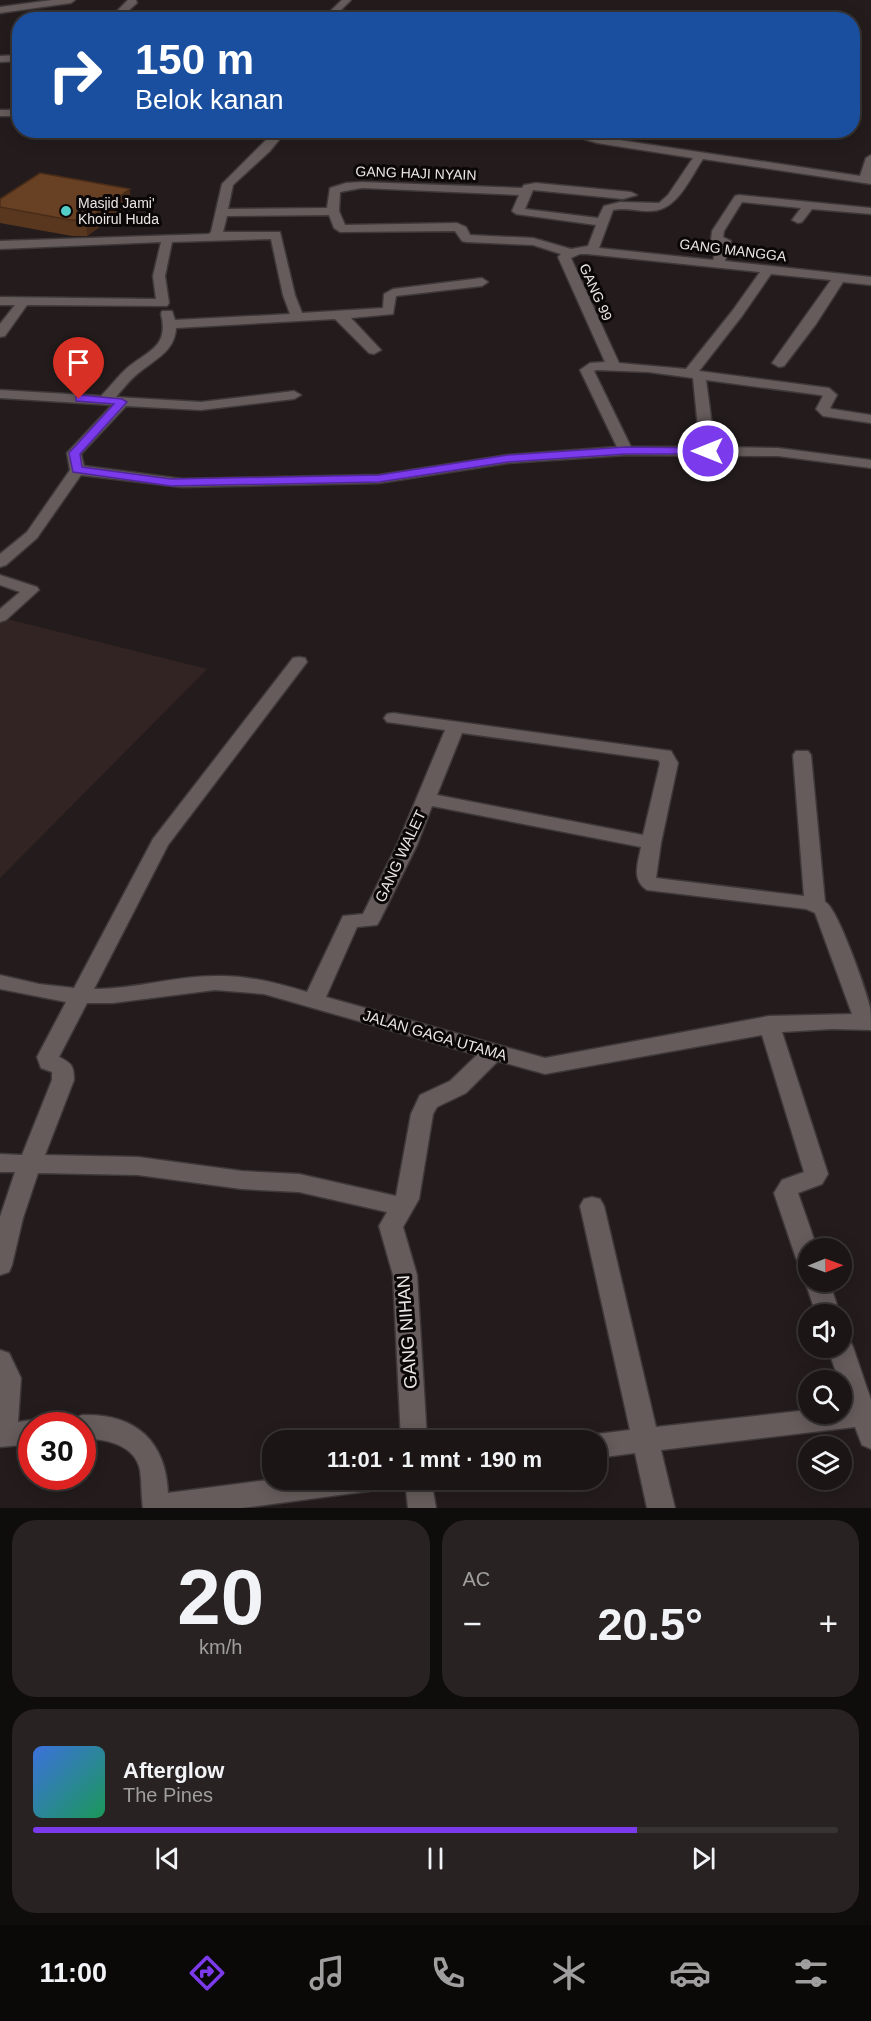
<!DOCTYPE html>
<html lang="id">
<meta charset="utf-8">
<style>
body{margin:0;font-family:Helvetica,sans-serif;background:#282222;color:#f1f3f6;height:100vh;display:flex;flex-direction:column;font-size:22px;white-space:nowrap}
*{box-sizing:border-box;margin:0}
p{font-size:20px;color:#a09fa0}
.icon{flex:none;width:33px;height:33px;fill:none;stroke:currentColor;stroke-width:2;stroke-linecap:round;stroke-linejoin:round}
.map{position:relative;height:1508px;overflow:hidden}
.panel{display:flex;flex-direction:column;gap:12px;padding:12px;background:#0f0c0c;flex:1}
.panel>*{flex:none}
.top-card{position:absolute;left:12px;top:12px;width:848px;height:126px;border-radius:24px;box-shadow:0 3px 15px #0003,0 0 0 2px #393434;background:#1a4fa0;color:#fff;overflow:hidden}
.needle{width:39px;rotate:89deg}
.tools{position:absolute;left:798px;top:1238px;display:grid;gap:12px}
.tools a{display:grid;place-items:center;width:54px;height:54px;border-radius:50%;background:#1b1515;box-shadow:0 3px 15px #0003,0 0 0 2px #393434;font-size:30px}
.speed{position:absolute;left:18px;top:1412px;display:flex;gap:12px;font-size:30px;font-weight:700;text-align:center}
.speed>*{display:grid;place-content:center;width:78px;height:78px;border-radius:50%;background:#1b1515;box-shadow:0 3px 15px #0003,0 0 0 2px #393434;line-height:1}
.speed .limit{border:9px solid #d22;background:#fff;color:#111}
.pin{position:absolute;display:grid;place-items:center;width:51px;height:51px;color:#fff;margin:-62px -26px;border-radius:50% 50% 50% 0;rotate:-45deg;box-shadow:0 0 6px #0007}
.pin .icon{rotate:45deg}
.me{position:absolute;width:66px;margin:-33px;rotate:270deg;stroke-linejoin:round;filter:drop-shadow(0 0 4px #0008)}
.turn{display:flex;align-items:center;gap:21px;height:126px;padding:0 24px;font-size:27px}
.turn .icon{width:78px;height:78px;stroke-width:2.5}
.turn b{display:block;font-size:42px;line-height:51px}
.big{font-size:45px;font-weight:800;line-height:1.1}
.panel .card{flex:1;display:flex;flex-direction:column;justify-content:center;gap:9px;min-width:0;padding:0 21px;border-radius:24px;background:#282222}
.panel .dial{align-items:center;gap:0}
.dial b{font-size:78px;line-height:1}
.song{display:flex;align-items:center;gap:18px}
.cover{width:72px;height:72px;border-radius:9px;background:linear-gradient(135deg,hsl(220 70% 55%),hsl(150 70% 35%))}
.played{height:6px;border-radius:3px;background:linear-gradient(90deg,#7c3aed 75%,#393434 75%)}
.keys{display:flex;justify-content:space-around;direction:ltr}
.heat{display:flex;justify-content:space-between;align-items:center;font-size:33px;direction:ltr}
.panel .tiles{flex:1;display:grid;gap:12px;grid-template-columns:1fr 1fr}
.card:last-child{grid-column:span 2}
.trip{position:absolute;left:262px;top:1430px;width:345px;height:60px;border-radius:24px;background:#1b1515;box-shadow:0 3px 15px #0003,0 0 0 2px #393434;font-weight:800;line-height:60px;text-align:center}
.dock{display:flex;height:96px;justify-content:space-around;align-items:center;background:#0b0808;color:#a09fa0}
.dock .icon{width:42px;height:42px}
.dock .selected{color:#7c3aed}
.dock b{font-size:27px;color:#f1f3f6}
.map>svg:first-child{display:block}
.built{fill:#332424}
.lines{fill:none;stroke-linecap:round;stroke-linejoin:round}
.minor-casing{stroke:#3e3838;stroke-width:3}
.minor{fill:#665c5c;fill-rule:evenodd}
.wall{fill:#59371f}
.shaded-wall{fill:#492d19}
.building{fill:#684024;stroke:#492d19;stroke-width:1.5}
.route{fill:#7c3aed;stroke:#51269a;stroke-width:1.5}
.poi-dot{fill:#54cdc8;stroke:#0b0707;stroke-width:2}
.labels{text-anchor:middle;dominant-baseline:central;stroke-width:6;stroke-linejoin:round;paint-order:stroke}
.far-street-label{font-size:14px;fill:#ebe6e5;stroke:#0b0707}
.far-poi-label{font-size:14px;fill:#ebe6e5;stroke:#0b0707;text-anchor:start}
.street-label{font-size:15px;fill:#ebe6e5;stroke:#0b0707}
.near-street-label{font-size:18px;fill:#ebe6e5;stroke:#0b0707}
</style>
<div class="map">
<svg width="871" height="1508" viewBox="0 0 871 1508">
<rect width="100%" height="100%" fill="#241c1c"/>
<path class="built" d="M 3,618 L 207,669 L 0,878 L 0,621 Z"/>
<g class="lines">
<g class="minor-casing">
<path id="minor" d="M 52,0 L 75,0 L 71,3 L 0,13 L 0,7 Z
M 128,0 L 136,0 L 137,3 L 118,20 L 108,20 Z
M 342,0 L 351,0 L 331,20 L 321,20 Z
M 20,55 L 20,61 L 0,62 L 0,56 Z
M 0,110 L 20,110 L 20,116 L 0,116 Z
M 276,130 L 287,130 L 270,151 L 233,185 L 228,209 L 327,208 L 330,188 L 346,183 L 362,182 L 522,188 L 524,185 L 536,183 L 631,192 L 637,195 L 623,199 L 533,190 L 525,209 L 598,218 L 604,206 L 620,202 L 659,203 L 668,195 L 693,158 L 597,143 L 584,139 L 584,130 L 594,130 L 594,135 L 599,137 L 860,176 L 866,158 L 871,155 L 871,184 L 703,159 C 690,178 677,211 651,211 C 638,212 626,207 613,210 L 599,248 L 713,260 L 718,244 L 711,240 L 712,231 L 735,196 L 739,195 L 871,208 L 871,214 L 812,209 L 802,222 L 798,223 L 792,220 L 801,208 L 742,202 L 724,231 L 723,237 L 731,241 L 725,261 L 871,277 L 871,285 L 843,282 L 816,324 L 784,366 L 779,367 L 772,363 L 831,280 L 771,274 L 742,316 L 699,371 L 829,388 L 837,395 L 830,408 L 832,409 L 871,415 L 871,423 L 823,416 L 816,409 L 823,396 L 820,395 L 706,380 L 715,447 L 778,448 L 871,460 L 871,468 L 778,456 L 626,455 L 508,463 L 379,483 L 182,487 L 81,475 L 37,538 L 6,565 L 0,567 L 0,554 L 27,532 L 70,470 L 67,453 L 112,405 L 0,398 L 0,390 L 101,396 C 110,387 118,376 127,368 C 149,350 169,347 161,314 L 162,311 L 172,311 L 175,320 L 290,314 L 283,295 L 271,239 L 172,242 L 165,276 L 169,303 L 167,306 L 27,305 L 5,336 L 0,337 L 0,324 L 15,305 L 0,305 L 0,297 L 156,299 L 153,276 L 161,242 L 0,249 L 0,241 L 209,234 L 211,232 L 222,184 ZM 362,188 L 519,195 L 512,211 L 516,214 L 596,225 L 588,246 L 571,249 L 533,238 L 470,235 L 466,227 L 457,223 L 345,225 L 339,211 L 340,192 ZM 329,215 L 334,228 L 340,232 L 455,231 L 462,241 L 466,242 L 533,245 L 561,254 L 558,257 L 605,362 L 590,363 L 580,370 L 617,447 L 508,455 L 379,475 L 182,479 L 84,466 L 81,454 L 126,406 L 201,410 L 294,399 L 301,395 L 294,391 L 201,402 L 116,397 C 122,390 128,382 135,376 C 151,361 175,353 176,328 L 335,319 L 369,353 L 374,354 L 381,350 L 351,318 L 393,314 L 396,296 L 482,286 L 488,282 L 482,278 L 393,289 L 384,294 L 383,308 L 302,313 L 295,295 L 280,232 L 223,232 L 227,216 ZM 580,254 L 587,254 L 760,272 L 733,310 L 686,369 L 619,363 L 571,258 ZM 597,370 L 648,372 L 693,378 L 700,447 L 631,447 L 594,371 Z
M 0,575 L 37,587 L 39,590 L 6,620 L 0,622 L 0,609 L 20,592 L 0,585 Z
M 299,657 L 305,658 L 307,662 L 168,845 L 94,989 C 135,989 175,976 215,976 C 247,975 277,983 307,992 L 343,916 L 363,914 L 397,845 L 445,730 L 387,722 L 384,718 L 387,714 L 393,713 L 671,751 L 678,763 L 661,843 L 656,878 L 804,896 L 793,755 L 796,751 L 808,751 L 811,755 L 825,902 C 837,906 866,990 870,1007 C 871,1014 871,1022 871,1030 L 832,1029 L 782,1032 L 828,1174 L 822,1184 L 798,1193 L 817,1248 L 808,1248 L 808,1268 L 800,1265 L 796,1258 L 774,1193 L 782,1180 L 804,1172 L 762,1035 L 545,1074 L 498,1061 L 466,1093 L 437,1107 L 433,1114 L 419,1199 L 403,1227 L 417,1275 L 427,1440 L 401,1440 L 393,1275 L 379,1226 L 387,1212 L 299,1192 L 242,1189 L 138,1175 L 38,1173 L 23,1218 L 12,1265 L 9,1272 L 0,1275 L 0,1217 L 15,1172 L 0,1172 L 0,1154 L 22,1155 L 52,1080 L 52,1072 L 41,1068 L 37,1057 L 66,1002 L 0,989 L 0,975 L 39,984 L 74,988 L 153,839 L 293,658 ZM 462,733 L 658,760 L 660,763 L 643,835 L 437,795 ZM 432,806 L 641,847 C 638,863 631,880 647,890 L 806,909 L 815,913 L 852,1014 L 769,1016 L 545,1058 L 326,997 L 357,927 L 377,925 L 380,920 L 417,845 ZM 215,990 L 264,994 L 477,1055 L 450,1081 L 420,1095 L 411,1114 L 396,1196 L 299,1174 L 242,1171 L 138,1157 L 45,1155 L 74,1080 C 74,1065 71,1063 59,1057 L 87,1003 L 113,1003 Z
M 592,1197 L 600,1199 L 604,1206 L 656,1427 L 808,1410 L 808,1413 L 842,1413 L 842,1406 L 847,1405 L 842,1389 L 842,1380 L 839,1380 L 827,1347 L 842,1347 L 842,1337 L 849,1339 L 853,1347 L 871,1400 L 871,1449 L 862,1445 L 855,1427 L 661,1450 L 675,1508 L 647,1508 L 635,1453 L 597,1458 L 597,1440 L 587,1440 L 597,1434 L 630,1430 L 580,1206 L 584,1199 Z
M 808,1274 L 808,1281 L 829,1281 L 840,1314 L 816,1314 L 805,1281 Z
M 0,1350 L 9,1353 L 21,1378 L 18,1422 L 32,1420 L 42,1425 L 32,1425 L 32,1444 L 0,1447 Z
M 82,1415 C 134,1413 166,1440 168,1493 L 275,1479 L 382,1479 L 378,1488 L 369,1491 L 242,1508 L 143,1508 C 141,1496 142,1483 140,1470 C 135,1444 104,1438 82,1439 L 82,1425 L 70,1425 L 73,1419 Z
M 405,1479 L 431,1479 L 436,1508 L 408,1508 Z"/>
</g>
<use href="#minor" class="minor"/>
</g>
<path class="wall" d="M 0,199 L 131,205 L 87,236 L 72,236 L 0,223 Z"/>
<path class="shaded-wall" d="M 130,189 L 131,205 L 87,236 L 86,220 Z"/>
<path class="building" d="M 40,173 L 130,189 L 86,220 L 70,220 L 0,207 L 0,199 Z"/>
<path class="route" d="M 79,395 L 122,399 L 127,402 L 80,454 L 82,467 L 171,479 L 379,475 L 508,455 L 626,447 L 708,448 L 714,451 L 708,454 L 626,454 L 508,462 L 379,482 L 171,486 L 73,472 L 69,453 L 114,404 L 76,401 L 76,396 Z"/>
<circle class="poi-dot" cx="66" cy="211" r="6"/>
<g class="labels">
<g class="far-street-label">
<text transform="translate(416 173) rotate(2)">GANG HAJI NYAIN</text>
<text transform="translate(733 250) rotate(7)">GANG MANGGA</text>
<text transform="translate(596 292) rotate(66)">GANG 99</text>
</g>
<g class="far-poi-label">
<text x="78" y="203">Masjid Jami'<tspan x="78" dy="16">Khoirul Huda</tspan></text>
</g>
<g class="street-label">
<text transform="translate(400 856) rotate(-65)">GANG WALET</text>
<text transform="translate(435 1035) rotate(16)">JALAN GAGA UTAMA</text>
</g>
<g class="near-street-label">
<text transform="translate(407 1332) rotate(-94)">GANG NIHAN</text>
</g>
</g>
</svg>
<div class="tools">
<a><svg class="needle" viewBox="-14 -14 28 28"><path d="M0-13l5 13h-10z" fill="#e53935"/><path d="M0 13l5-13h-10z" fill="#a09fa0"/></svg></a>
<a><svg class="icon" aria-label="sound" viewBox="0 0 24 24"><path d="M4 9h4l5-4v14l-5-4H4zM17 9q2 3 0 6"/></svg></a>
<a><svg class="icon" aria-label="search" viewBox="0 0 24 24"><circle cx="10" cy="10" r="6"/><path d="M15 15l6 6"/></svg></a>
<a><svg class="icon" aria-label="layers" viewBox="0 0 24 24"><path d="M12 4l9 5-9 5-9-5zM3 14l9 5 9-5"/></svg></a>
</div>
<div class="speed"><div class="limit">30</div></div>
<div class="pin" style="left:79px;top:399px;background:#d93025"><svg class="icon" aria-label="arrive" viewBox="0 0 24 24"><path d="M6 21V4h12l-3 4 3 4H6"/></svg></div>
<svg class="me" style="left:708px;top:451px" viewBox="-20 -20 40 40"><circle r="17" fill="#7c3aed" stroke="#fff" stroke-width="3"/><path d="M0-11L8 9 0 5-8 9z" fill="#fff"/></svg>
<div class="trip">11:01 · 1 mnt · 190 m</div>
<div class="top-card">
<div class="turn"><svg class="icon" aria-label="right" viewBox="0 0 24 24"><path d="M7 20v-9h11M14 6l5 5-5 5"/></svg><div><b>150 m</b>Belok kanan</div></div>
</div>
</div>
<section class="panel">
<div class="tiles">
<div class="card dial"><b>20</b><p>km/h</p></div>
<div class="card"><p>AC</p>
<div class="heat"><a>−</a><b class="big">20.5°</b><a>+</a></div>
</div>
<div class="card">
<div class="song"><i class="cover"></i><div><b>Afterglow</b><p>The Pines</p></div></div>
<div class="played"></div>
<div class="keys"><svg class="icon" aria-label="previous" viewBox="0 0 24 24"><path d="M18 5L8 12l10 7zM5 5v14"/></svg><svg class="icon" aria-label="pause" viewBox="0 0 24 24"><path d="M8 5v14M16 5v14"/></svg><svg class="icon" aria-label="next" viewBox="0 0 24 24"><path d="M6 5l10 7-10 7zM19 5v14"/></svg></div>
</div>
</div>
</section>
<nav class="dock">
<b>11:00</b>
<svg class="icon selected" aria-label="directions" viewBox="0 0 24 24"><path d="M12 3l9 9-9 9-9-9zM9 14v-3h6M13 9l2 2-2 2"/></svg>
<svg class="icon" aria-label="music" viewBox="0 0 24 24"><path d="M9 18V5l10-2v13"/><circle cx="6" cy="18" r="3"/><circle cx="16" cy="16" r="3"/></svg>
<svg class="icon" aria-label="phone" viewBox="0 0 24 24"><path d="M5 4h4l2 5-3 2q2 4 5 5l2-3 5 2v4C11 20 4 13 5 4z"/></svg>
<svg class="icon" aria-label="climate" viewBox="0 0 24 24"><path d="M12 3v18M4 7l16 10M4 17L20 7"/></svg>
<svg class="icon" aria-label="car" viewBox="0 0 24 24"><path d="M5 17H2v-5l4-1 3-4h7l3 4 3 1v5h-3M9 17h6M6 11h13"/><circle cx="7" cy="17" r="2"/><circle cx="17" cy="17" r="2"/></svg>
<svg class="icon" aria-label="filters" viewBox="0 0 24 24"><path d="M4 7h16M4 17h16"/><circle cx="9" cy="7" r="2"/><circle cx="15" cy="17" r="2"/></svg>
</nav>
